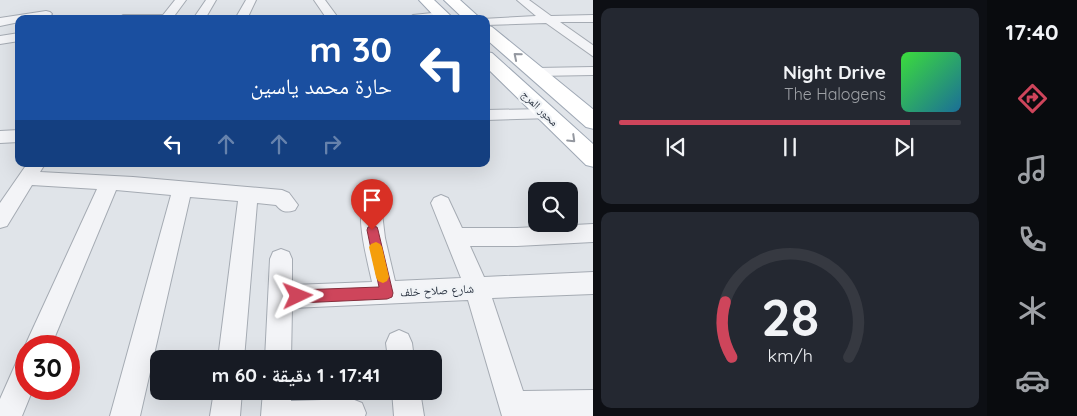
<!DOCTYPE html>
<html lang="ar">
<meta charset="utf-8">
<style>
body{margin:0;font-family:Quicksand,"Noto Naskh Arabic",sans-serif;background:#242831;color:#f1f3f6;direction:rtl;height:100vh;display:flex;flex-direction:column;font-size:19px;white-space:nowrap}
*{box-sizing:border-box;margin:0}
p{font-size:16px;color:#9ea1a6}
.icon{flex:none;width:28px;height:28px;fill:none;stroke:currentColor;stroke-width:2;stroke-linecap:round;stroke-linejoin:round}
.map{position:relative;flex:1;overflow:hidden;direction:ltr}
.details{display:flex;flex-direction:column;gap:8px;padding:8px;background:#0d0f14;width:394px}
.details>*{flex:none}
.hud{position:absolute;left:15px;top:15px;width:475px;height:152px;border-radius:10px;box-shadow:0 5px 20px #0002;direction:rtl;background:#1a4fa0;color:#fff;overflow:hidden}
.tools{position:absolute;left:528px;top:182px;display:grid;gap:10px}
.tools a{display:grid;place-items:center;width:50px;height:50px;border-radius:10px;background:#171b24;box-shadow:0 5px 20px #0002;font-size:25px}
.speed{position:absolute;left:15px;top:335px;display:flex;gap:10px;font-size:25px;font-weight:700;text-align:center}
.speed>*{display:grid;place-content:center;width:65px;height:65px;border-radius:50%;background:#171b24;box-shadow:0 5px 20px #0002;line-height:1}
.speed .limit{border:8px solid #d22;background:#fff;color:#111}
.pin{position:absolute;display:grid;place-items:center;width:42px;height:42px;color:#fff;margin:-51px -21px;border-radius:50% 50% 50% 0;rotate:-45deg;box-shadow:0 0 5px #0007}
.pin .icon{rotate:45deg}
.me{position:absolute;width:55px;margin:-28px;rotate:88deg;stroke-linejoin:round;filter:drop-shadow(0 0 4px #0008)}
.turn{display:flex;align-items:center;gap:18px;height:105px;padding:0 15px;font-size:22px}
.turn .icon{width:65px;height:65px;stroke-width:2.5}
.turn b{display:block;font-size:35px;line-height:42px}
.lanes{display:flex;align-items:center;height:48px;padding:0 15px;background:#0003;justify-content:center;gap:25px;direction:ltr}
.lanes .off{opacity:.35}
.details .widget{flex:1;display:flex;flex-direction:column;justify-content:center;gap:8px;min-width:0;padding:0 18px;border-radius:10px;background:#242831}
.details .dial{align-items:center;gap:0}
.dial svg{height:130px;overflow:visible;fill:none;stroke:#363941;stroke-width:7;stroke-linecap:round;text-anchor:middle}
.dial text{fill:#f1f3f6;stroke:none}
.song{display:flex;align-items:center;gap:15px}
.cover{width:60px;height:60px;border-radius:8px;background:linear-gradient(135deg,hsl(120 70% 55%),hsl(200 70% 35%))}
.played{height:5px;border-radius:2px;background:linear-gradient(90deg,#ce455b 85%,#363941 85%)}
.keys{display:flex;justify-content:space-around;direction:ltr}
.trip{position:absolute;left:150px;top:350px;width:292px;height:50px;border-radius:10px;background:#171b24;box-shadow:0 5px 20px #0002;font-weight:700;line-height:50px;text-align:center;direction:rtl}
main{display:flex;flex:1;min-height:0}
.menu{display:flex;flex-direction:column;width:90px;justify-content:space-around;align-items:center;background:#090b0e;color:#9ea1a6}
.menu .icon{width:35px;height:35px}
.menu .active{color:#ce455b}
.menu b{font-size:22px;color:#f1f3f6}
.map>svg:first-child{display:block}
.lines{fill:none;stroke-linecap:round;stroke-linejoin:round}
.minor-casing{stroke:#a5abb3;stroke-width:2}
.major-casing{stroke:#9fa8b5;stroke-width:2}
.minor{fill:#f3f4f7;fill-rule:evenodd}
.major{fill:#fff;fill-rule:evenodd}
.oneway{stroke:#9498a0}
.route{fill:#ce455b;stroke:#862d3b}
.slow{fill:#f59e0b}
.labels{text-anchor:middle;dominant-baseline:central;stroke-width:4.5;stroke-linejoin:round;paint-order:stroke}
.far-street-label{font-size:11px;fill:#293240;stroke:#f0f3f6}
.street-label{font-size:12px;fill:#293240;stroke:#f0f3f6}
</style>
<main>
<nav class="menu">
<b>17:40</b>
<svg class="icon active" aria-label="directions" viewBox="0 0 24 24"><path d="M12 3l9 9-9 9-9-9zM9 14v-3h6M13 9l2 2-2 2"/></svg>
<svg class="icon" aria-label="music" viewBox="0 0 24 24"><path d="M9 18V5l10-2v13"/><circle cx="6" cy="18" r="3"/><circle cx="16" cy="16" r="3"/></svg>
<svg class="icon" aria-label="phone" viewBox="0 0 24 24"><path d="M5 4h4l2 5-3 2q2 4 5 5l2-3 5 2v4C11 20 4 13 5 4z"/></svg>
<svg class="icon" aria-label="climate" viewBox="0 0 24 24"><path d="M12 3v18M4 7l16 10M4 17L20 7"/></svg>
<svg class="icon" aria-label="car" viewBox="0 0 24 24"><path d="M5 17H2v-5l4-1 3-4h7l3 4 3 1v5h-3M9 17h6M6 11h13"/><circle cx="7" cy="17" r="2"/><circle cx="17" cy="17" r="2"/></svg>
</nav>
<section class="details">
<div class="widget">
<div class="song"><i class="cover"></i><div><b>Night Drive</b><p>The Halogens</p></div></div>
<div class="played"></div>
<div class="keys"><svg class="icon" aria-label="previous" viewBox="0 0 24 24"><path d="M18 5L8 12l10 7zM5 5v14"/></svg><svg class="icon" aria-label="pause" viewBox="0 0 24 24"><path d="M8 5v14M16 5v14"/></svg><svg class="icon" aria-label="next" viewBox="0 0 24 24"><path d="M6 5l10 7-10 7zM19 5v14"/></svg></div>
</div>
<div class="widget dial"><svg viewBox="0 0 100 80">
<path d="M14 69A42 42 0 1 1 86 69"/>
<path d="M14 69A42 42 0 0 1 10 35" stroke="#ce455b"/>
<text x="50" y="56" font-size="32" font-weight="700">28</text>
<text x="50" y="72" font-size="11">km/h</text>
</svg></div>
</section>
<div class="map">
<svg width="594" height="416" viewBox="0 0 594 416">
<rect width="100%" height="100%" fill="#e0e4e9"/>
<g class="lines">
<g class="minor-casing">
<path id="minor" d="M 175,0 L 186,0 L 172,19 L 117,19 L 123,15 L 163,15 Z
M 206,0 L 216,0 L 205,19 L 193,19 Z
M 246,0 L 256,0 L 247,19 L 235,19 Z
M 314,0 L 325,0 L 339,19 L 327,19 Z
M 517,0 L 529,0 L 551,16 L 594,15 L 594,22 L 560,22 L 594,46 L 594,57 L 546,23 L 486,25 L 486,19 L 482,19 L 536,16 Z
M 46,11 L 50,12 L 52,14 L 50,16 L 19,19 L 19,22 L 0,26 L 0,18 Z
M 442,12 L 446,13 L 448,15 L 446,17 L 407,19 L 413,15 Z
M 19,33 L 19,41 L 0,44 L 0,36 Z
M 594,67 L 594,75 L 536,76 L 529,72 L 536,68 Z
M 546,109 L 552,110 L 554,114 L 552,118 L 486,120 L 486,110 Z
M 19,130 L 19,142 L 0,143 L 0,131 Z
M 27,164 L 45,164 L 40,172 L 133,177 L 282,190 L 289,193 L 298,205 L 295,210 C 286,213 282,212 276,205 L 257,203 L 244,359 L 218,359 L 238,201 L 190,197 L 140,416 L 110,416 L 171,195 L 116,190 L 51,346 L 26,346 L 26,349 L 25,346 L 29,337 L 97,189 L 32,185 L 7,226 L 0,228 L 0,203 Z
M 441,195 L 448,198 L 462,228 L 517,228 L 594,224 L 594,242 L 517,246 L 470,246 L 484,277 L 594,272 L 594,294 L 492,298 L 523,391 L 594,390 L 594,416 L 502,416 L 468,300 L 292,308 L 291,359 L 265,359 L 270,259 L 273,252 L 281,249 L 289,252 L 292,259 L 292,285 L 372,282 C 368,263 355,216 364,200 L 371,197 L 378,200 L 381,205 L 385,238 L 395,281 L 461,278 L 431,203 L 434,198 Z
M 399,330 L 408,334 L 412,343 L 414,359 L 388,359 L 386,343 L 390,334 Z
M 26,359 L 26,389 L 33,389 L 22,416 L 0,416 L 0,399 L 16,363 Z
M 214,391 L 242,391 L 240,416 L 210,416 Z
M 263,391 L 291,391 L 291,401 L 352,399 L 362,403 L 366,413 L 365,416 L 261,416 Z
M 392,391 L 420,391 L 424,416 L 394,416 Z"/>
</g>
<g class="major-casing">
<path id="major" d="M 419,0 L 434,0 L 454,19 L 437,19 Z
M 444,0 L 460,0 L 481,19 L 464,19 Z
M 486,25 L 492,27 L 594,110 L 594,129 L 586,127 L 486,39 Z
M 486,52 L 492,53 L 594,145 L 594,167 L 586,165 L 486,67 Z"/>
</g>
<use href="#minor" class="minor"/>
<use href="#major" class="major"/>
</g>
<defs><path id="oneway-chevron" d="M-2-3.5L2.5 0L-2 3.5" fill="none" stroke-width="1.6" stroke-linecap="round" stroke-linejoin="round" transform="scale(1.25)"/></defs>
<g class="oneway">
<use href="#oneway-chevron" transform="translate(517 56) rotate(-140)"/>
<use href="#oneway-chevron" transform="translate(572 139) rotate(44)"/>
</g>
<path class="route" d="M 372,226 L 377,227 L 378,230 L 393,293 L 392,297 L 387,299 L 298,303 L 293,301 L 291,296 L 293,292 L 298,290 L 379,287 L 367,230 L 368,227 Z"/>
<path class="slow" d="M 376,242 L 380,244 L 382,247 L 389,277 L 387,281 L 383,283 L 378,281 L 376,277 L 369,247 L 371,244 Z"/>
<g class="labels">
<g class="far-street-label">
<text transform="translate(540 108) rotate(44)">محور المرج</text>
</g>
<g class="street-label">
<text transform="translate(437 290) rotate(-3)">شارع صلاح خلف</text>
</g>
</g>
</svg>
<div class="tools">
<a><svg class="icon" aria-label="search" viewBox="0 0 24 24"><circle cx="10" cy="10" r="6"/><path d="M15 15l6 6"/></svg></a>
</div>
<div class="speed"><div class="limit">30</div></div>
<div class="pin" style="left:372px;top:230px;background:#d93025"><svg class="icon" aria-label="arrive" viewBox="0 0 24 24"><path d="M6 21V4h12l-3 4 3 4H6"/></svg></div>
<svg class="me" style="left:298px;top:296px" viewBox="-20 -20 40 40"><path d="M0-17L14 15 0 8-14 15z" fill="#ce455b" stroke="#fff" stroke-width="4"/></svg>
<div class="trip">17:41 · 1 دقيقة · 60 m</div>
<div class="hud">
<div class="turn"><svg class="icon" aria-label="left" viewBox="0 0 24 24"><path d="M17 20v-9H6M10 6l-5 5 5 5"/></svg><div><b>30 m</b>حارة محمد ياسين</div></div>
<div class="lanes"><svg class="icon" aria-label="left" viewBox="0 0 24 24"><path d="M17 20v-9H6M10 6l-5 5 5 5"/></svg><svg class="icon off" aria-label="ahead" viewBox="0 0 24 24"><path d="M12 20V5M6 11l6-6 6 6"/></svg><svg class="icon off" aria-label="ahead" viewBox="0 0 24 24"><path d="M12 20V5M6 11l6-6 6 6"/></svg><svg class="icon off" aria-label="right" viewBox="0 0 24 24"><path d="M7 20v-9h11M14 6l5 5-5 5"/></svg></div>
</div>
</div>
</main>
